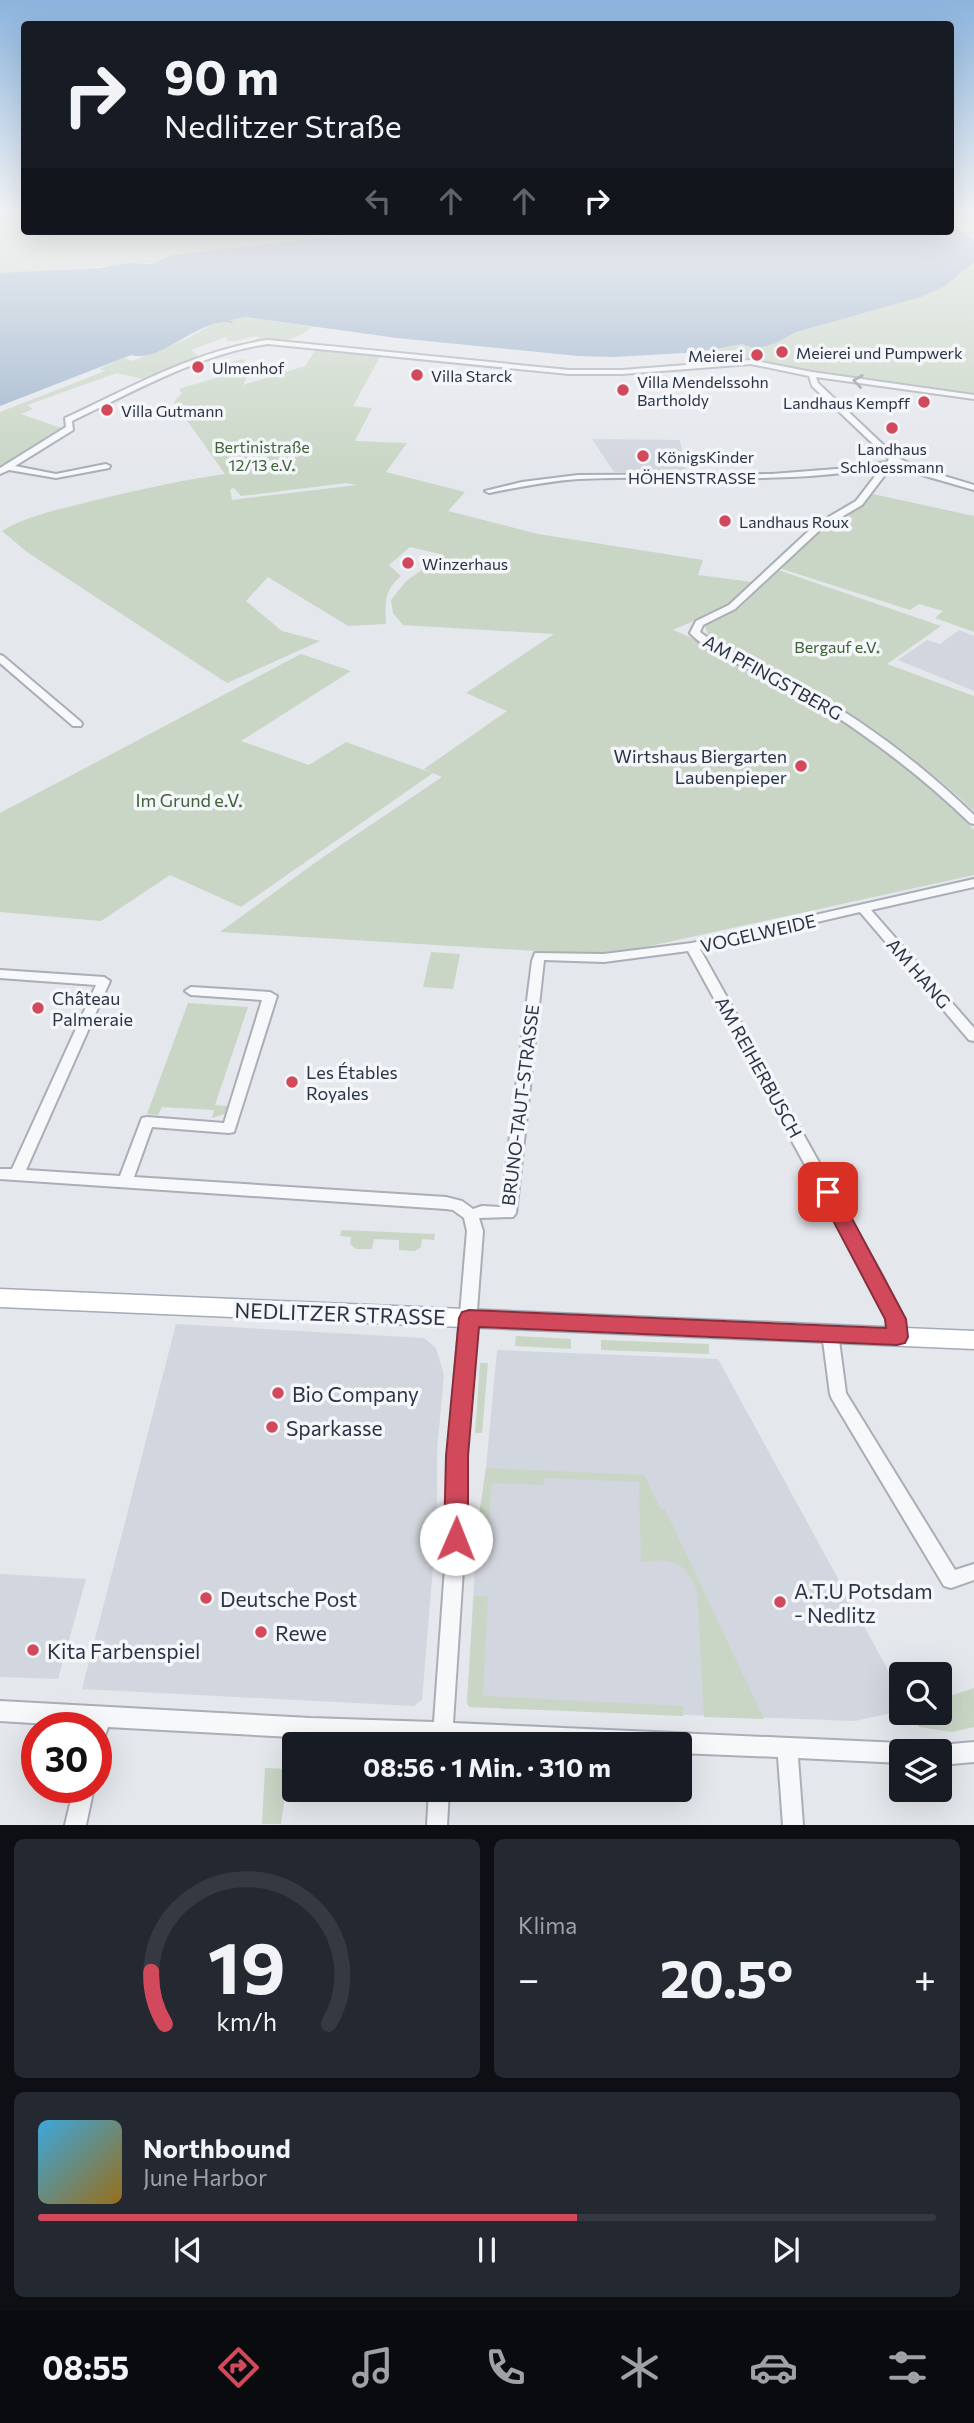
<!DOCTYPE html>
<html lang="de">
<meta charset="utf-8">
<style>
body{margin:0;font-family:Commissioner,sans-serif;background:#242831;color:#f1f3f6;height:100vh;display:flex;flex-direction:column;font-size:26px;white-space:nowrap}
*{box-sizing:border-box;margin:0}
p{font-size:23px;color:#9ea1a6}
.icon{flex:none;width:38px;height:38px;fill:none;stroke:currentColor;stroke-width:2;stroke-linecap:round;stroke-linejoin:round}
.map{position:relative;height:1825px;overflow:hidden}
.side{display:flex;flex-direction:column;gap:14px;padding:14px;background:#0d0f14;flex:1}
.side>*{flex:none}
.top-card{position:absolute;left:21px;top:21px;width:933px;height:214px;border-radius:7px;box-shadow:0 7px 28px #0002;background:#171b24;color:#f1f3f6;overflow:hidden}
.tools{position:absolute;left:889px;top:1662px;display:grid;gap:14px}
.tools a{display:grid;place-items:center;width:63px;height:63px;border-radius:7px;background:#171b24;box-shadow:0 7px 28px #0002;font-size:35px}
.speed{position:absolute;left:21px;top:1712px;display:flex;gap:14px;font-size:35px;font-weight:700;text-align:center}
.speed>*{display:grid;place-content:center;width:91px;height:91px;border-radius:50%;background:#171b24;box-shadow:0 7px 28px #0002;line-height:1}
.speed .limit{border:10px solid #d22;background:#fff;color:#111}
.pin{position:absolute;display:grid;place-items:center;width:60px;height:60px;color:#fff;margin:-30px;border-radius:14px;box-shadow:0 4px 10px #0006}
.me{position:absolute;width:77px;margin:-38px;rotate:1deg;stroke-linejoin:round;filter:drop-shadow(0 0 5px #0008)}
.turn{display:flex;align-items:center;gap:24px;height:147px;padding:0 28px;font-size:32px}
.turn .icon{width:91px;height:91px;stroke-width:2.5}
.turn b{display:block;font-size:49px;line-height:60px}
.lanes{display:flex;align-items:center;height:66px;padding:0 28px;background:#0003;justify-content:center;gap:35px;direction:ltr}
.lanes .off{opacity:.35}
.big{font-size:52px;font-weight:700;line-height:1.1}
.side .card{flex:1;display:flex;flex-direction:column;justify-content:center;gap:10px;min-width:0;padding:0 24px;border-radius:10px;background:#242831}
.side .dial{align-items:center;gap:0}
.dial svg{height:182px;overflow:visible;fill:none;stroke:#363941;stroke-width:7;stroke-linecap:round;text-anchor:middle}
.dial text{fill:#f1f3f6;stroke:none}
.song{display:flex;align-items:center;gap:21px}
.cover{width:84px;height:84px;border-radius:10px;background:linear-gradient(135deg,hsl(200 70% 55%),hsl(40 70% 35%))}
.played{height:7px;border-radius:4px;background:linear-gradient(90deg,#d1495b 60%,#363941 60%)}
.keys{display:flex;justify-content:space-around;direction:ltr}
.heat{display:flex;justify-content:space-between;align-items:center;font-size:38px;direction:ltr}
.side .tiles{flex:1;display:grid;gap:14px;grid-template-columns:1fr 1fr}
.card:last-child{grid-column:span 2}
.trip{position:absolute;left:282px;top:1732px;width:410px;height:70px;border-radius:7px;background:#171b24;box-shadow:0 7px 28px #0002;font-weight:700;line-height:70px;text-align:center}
.menu{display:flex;height:112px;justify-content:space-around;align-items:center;background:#090b0e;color:#9ea1a6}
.menu .icon{width:49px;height:49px}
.menu .selected{color:#d1495b}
.menu b{font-size:32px;color:#f1f3f6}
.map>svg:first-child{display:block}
.built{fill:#d2d6de}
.green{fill:#c9d6c5;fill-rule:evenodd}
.water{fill:#9fb4cc}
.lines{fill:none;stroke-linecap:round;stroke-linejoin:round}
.minor-casing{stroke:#a9aeb7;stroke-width:4}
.primary-casing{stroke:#a3abb8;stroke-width:3}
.minor{fill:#f7f8fa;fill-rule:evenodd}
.primary{fill:#fff;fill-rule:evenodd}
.oneway{stroke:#9196a0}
.route{fill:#d1495b;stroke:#882f3b;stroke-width:2}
.poi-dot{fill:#d1495b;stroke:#f4f6f9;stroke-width:2.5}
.labels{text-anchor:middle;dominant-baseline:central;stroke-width:7;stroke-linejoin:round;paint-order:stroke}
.far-poi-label{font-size:16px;fill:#2b3445;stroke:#f4f6f9;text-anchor:start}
.far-park-label{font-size:16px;fill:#3f6138;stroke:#f4f6f9}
.far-street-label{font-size:16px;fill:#2b3445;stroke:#f4f6f9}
.street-label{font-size:18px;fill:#2b3445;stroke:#f4f6f9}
.poi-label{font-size:18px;fill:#2b3445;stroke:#f4f6f9;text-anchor:start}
.park-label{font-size:18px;fill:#3f6138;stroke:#f4f6f9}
.near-street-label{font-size:21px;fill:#2b3445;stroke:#f4f6f9}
.near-poi-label{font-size:21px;fill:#2b3445;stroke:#f4f6f9;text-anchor:start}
</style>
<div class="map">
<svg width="974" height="1825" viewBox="0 0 974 1825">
<rect width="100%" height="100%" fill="#e4e7ec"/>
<path class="built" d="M 592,439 L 680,440 L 686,472 L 614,472 Z
M 959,630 L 974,636 L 974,691 L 898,660 L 927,640 L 940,644 Z
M 176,1324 L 424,1338 L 436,1348 L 444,1375 L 437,1450 L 437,1519 L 422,1700 L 414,1706 L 82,1689 Z
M 497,1350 L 718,1359 L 901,1694 L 901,1711 L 855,1721 L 470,1707 L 467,1704 L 477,1530 L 486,1468 Z
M 0,1574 L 86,1579 L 58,1679 L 0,1677 Z"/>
<path class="green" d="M 0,213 L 24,213 L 24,231 L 393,231 L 159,262 L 0,275 Z
M 974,262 L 974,396 L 817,373 L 711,351 L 742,344 L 756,349 L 796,332 L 920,297 L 945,286 Z
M 245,317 L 312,327 C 289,346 276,339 249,343 L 261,337 C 249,334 238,345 225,340 L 228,339 L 226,337 L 191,350 L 201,358 L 146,380 L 117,373 L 27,405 L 33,409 L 21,414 L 64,429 L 0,466 L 0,412 L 105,371 L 99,369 L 124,358 L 133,361 L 185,340 L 215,322 Z
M 317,348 L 381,355 L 353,406 L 372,408 L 355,441 L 407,443 L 386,472 L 465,492 L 448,511 L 538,534 L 703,560 L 698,575 L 752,582 L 727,606 L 673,630 C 784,675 892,743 974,830 L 974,875 L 627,951 L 587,954 L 220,932 L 323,857 L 442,777 L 433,773 L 241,907 L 170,875 L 101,921 L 0,912 L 0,813 L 301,654 L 351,671 L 241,741 L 309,765 L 346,742 L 432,773 L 424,769 L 507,711 L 466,693 L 554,634 L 403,625 L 393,613 L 391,600 L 406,581 L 444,555 L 410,547 L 389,565 L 401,576 C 384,591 385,602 386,624 L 348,626 L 268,577 L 246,601 L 282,631 L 320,641 L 227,683 L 27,552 L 2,531 C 26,516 57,510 84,503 C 132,491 177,481 225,474 L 174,402 L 182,393 L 179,389 L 222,376 L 218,365 L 244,359 L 249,373 L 243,385 L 305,366 ZM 346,483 L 357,485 L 232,500 L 230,489 L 234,488 L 241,496 Z
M 873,494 L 974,516 L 974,632 L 935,618 L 943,611 L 919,604 L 910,610 L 779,568 L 821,527 Z
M 778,570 L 941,626 L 887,664 L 974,696 L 974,811 C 897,737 802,689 709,638 L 704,624 L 741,607 Z
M 431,952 L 460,954 L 453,989 L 423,987 Z
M 188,1003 L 248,1007 L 215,1105 L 228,1106 L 225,1114 L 212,1118 L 214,1110 L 162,1107 L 158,1115 L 147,1114 Z
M 341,1230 L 435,1234 L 434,1240 L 422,1239 L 421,1247 L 415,1251 L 399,1250 L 399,1240 L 374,1239 L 372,1249 L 356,1249 L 350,1244 L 351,1237 L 340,1236 Z
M 516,1336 L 571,1339 L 571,1349 L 515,1346 Z
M 601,1340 L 709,1344 L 709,1354 L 601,1350 Z
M 480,1363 L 488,1363 L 482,1433 L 475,1433 Z
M 486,1468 L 644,1475 L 661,1510 L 665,1509 L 764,1719 L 704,1717 L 697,1591 C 687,1560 668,1558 641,1562 L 639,1482 L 545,1478 L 544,1485 L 492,1483 L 485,1566 L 476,1566 L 480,1510 Z
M 474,1596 L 488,1596 L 483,1696 L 683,1706 L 683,1716 L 470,1707 L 467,1704 Z
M 974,1688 L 974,1727 L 952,1732 L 919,1727 L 912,1713 L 940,1713 L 940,1699 Z
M 265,1768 L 289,1769 L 281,1824 L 262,1824 Z"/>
<path class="water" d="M 950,222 L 974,240 L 974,262 L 945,286 L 921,297 L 796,332 L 776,343 L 756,349 L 742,344 L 702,352 L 613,357 L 578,356 L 397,338 L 245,317 L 230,320 L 234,324 C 206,311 163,364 131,355 L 0,406 L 0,273 L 99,268 L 129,263 L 151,264 L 172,255 L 383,231 L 950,231 Z"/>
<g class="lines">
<g class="minor-casing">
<path id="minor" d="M 268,340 L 569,370 L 622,370 L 751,360 L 812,372 L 974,395 L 974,399 L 816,377 L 818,383 L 896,457 L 921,469 L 974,485 L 974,490 L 915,473 L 894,463 L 862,505 L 821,529 L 735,609 L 703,625 L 700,632 C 730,655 766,666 799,685 C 863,720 921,764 974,815 L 974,824 L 970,823 C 917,772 858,728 794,690 C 761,671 717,661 690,633 L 696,621 L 729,605 L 815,525 L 856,501 L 882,467 C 781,486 681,474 579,479 C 548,481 519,487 489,493 L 485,491 L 522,482 L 578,475 L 772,474 L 849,468 L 887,462 L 889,459 L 812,386 L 809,376 L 751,364 L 622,374 L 569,374 L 268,344 C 199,354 135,391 72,421 L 73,430 L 15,466 L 56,474 L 106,464 L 110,466 L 109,468 L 56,478 L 9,470 L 0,474 L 0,468 L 66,427 L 65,418 C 130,388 196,350 268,340 Z
M 0,655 L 3,656 L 81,722 L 82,724 L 81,726 L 73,726 L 0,663 Z
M 974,879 L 974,887 L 871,910 L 974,1028 L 974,1041 L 969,1040 L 860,912 L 700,949 L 884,1279 C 892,1297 911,1322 903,1342 L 897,1343 L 891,1342 L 887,1319 L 868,1280 L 688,951 L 604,962 L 544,960 L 516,1213 L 513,1217 L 479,1218 L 483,1231 L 466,1456 L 465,1539 L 453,1723 L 901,1743 L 908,1746 L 911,1752 L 901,1752 L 901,1763 L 798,1758 L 803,1825 L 783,1825 L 778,1757 L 679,1753 L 679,1745 L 507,1745 L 452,1742 L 452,1745 L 432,1745 L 432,1741 L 310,1738 L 108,1727 L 103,1741 L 96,1744 L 96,1727 L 0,1721 L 0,1701 L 310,1718 L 434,1722 L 447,1539 L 448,1456 L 467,1231 L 464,1218 L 453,1210 L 446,1209 L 0,1179 L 0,1169 L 12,1169 L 96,985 L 0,978 L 0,970 L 104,977 L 110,981 L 26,1170 L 120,1176 L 142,1118 L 147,1117 L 224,1123 L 262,1000 L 191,995 L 185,991 L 191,987 L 270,992 L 277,996 L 234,1132 L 229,1133 L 152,1127 L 134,1177 L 446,1197 L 462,1201 L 473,1209 L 482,1206 L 501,1207 L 532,961 L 535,953 L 604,954 L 692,943 Z
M 830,1327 L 836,1328 L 838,1333 L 846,1393 L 955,1570 L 974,1564 L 974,1580 L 951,1588 L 944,1586 L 832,1399 L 830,1394 L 822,1333 L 824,1328 Z
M 974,1742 L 974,1762 L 940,1765 L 940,1752 L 931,1752 L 933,1748 L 940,1745 Z
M 74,1787 L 94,1787 L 86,1825 L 65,1825 Z
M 429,1790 L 449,1790 L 447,1825 L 427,1825 Z"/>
</g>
<g class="primary-casing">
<path id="primary" d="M 0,1289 L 974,1331 L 974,1349 L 0,1307 Z"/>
</g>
<use href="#minor" class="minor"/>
<use href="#primary" class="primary"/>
</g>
<defs><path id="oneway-chevron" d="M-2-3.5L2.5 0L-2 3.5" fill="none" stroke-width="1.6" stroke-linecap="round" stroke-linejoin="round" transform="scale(1.75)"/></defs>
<use class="oneway" href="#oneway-chevron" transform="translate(858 381) rotate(-172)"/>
<linearGradient id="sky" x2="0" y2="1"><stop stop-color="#8bb4dd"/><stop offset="0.45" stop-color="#f3f4f6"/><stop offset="1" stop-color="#f3f4f6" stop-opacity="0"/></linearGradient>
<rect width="974" height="469" fill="url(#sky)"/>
<path class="route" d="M 828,1185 L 835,1187 L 906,1319 L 908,1337 L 905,1343 L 897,1345 L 479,1327 L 468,1456 L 468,1539 L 465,1546 L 456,1549 L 448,1546 L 444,1539 L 446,1456 L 459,1318 L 462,1312 L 469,1310 L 886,1328 L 885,1319 L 818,1192 L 821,1187 Z"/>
<g class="poi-dot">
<circle cx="782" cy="352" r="7"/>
<circle cx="757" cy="355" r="7"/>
<circle cx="198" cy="367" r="7"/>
<circle cx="417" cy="375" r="7"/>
<circle cx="623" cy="390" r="7"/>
<circle cx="924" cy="402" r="7"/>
<circle cx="107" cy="410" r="7"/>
<circle cx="892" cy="428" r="7"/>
<circle cx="643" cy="456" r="7"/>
<circle cx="725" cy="521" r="7"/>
<circle cx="408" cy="563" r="7"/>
<circle cx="801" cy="766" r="7"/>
<circle cx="38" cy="1008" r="7"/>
<circle cx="292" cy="1082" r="7"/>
<circle cx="278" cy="1393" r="7"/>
<circle cx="272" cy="1427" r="7"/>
<circle cx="206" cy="1598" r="7"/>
<circle cx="780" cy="1602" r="7"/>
<circle cx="261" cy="1632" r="7"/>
<circle cx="33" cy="1650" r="7"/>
</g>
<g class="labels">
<g class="far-poi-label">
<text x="796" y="352">Meierei und Pumpwerk</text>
<text x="743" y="355" text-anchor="end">Meierei</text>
<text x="212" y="367">Ulmenhof</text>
<text x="431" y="375">Villa Starck</text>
<text x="637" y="381">Villa Mendelssohn<tspan x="637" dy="18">Bartholdy</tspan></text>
<text x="910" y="402" text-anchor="end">Landhaus Kempff</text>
<text x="121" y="410">Villa Gutmann</text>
<text x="892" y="448" text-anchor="middle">Landhaus<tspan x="892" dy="18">Schloessmann</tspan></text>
<text x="657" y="456">KönigsKinder</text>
<text x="739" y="521">Landhaus Roux</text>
<text x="422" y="563">Winzerhaus</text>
</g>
<g class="far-park-label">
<text x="262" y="446">Bertinistraße<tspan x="262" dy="18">12/13 e.V.</tspan></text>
<text x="837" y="646">Bergauf e.V.</text>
</g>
<g class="far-street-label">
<text x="692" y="477">HÖHENSTRASSE</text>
</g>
<g class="street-label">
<text transform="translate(773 677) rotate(29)">AM PFINGSTBERG</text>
<text transform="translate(758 933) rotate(-13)">VOGELWEIDE</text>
<text transform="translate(919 973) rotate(49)">AM HANG</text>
<text transform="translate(759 1067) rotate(61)">AM REIHERBUSCH</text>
<text transform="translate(520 1105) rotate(-83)">BRUNO-TAUT-STRASSE</text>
</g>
<g class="poi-label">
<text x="787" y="756" text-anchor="end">Wirtshaus Biergarten<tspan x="787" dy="21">Laubenpieper</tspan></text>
<text x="52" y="998">Château<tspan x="52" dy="21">Palmeraie</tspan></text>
<text x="306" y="1072">Les Étables<tspan x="306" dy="21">Royales</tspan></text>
</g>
<g class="park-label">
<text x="189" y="800">Im Grund e.V.</text>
</g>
<g class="near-street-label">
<text transform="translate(340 1313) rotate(2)">NEDLITZER STRASSE</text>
</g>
<g class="near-poi-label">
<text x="292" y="1393">Bio Company</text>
<text x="286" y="1427">Sparkasse</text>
<text x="794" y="1590">A.T.U Potsdam<tspan x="794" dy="24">- Nedlitz</tspan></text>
<text x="220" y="1598">Deutsche Post</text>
<text x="275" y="1632">Rewe</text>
<text x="47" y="1650">Kita Farbenspiel</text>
</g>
</g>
</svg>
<div class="tools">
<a><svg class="icon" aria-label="search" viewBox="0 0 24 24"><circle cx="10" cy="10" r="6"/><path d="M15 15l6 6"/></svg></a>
<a><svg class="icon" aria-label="layers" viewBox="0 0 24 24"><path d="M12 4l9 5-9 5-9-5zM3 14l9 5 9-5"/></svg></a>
</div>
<div class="speed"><div class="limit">30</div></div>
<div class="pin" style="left:828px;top:1192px;background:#d93025"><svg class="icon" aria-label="arrive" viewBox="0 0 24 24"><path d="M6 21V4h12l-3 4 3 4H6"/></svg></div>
<svg class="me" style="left:456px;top:1539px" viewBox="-20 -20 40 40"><circle r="19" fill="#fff"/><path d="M0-13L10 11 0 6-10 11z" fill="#d1495b"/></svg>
<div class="trip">08:56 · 1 Min. · 310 m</div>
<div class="top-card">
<div class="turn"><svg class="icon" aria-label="right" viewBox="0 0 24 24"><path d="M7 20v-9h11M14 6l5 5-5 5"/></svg><div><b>90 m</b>Nedlitzer Straße</div></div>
<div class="lanes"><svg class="icon off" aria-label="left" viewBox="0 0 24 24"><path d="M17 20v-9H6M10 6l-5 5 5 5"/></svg><svg class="icon off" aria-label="ahead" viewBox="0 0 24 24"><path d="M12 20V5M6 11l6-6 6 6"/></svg><svg class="icon off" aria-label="ahead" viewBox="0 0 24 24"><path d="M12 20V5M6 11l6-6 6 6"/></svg><svg class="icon" aria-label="right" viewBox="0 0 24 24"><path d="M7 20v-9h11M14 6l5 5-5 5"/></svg></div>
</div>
</div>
<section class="side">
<div class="tiles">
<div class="card dial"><svg viewBox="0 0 100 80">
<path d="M14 69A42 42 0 1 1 86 69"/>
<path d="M14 69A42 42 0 0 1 8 46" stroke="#d1495b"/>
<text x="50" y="56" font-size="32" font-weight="700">19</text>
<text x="50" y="72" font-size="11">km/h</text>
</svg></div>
<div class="card"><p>Klima</p>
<div class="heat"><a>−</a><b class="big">20.5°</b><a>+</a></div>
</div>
<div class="card">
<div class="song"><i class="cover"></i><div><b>Northbound</b><p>June Harbor</p></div></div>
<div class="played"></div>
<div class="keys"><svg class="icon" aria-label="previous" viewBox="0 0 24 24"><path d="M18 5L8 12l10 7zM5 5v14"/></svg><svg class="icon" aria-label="pause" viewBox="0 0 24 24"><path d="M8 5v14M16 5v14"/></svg><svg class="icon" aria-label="next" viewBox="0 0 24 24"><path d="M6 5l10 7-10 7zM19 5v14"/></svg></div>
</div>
</div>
</section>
<nav class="menu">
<b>08:55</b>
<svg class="icon selected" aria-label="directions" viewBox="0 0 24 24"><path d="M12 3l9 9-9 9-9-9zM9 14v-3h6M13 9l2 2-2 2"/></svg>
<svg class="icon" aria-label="music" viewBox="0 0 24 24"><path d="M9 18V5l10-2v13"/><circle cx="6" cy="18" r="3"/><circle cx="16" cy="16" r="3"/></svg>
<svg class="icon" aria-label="phone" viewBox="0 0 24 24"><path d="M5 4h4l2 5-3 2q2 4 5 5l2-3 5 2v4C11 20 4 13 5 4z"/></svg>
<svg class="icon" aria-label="climate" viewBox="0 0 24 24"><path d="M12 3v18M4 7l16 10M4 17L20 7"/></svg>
<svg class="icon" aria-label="car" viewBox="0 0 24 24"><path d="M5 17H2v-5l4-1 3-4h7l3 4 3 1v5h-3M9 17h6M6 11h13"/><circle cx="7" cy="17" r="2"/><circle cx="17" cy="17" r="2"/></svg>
<svg class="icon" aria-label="filters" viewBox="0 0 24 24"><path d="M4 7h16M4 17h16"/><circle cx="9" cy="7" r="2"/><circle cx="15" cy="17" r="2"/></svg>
</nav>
